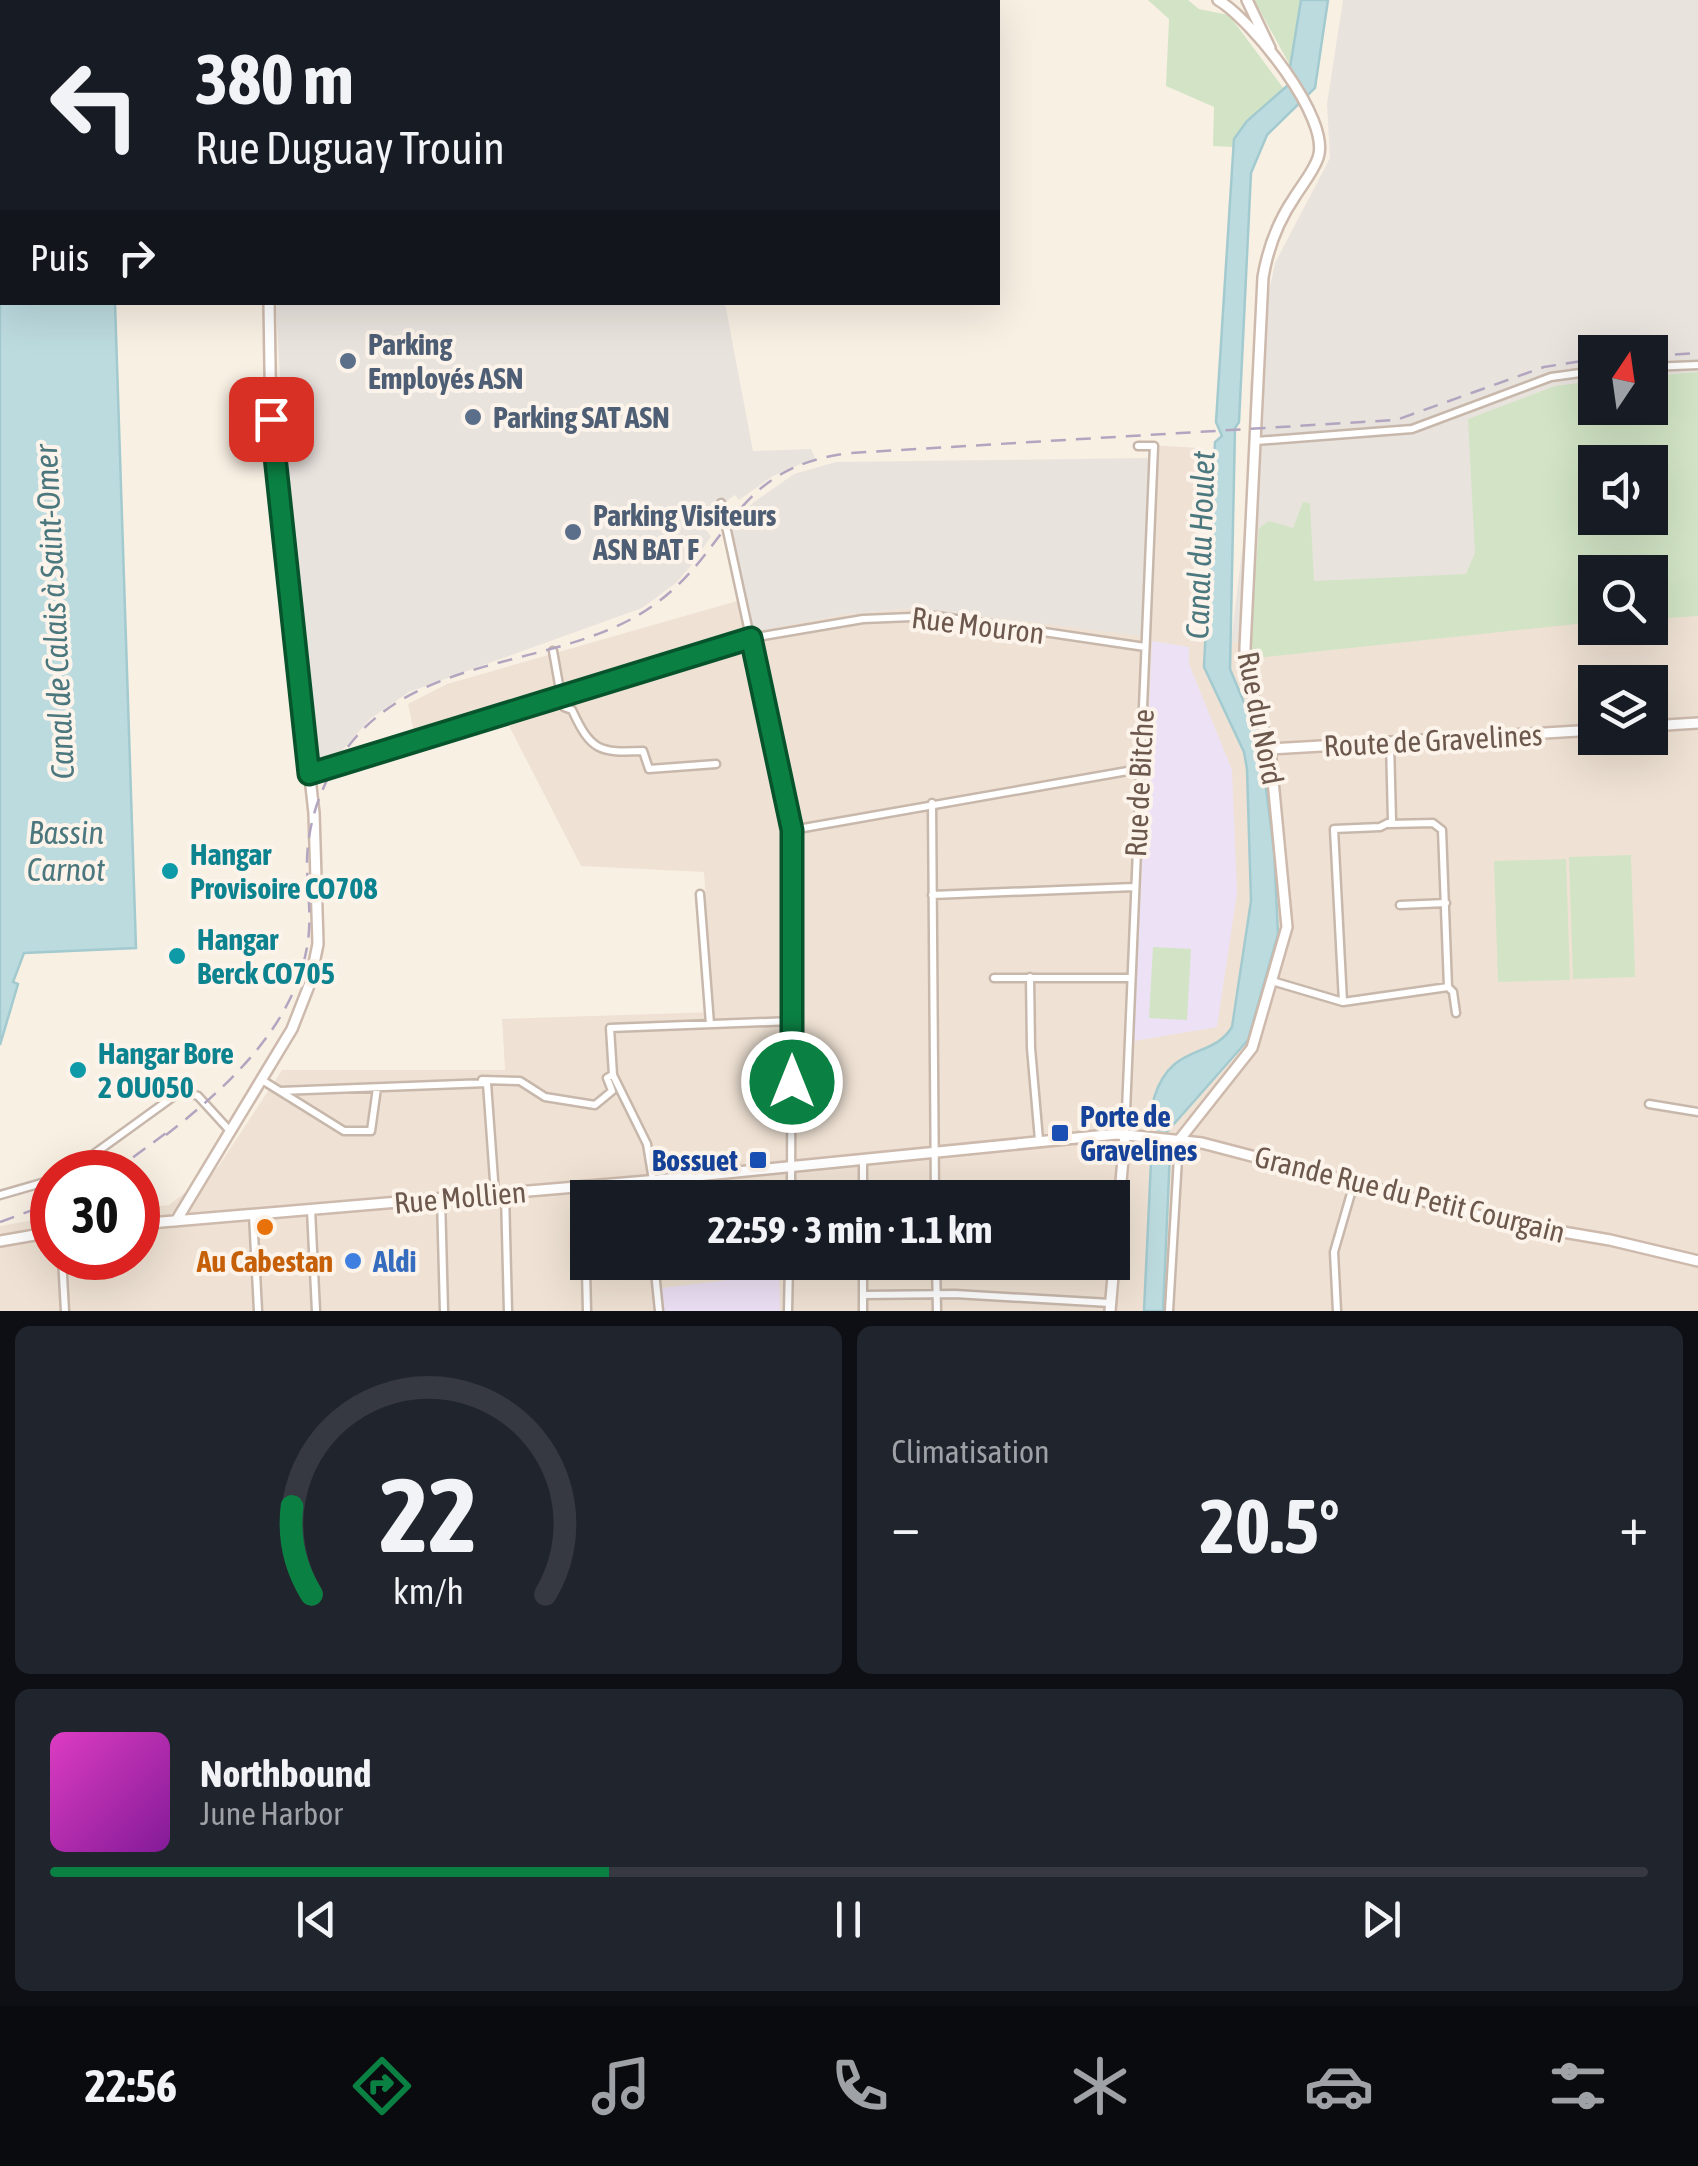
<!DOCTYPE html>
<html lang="fr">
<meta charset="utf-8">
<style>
body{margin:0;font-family:"Asap Condensed",sans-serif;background:#20242c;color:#f1f3f6;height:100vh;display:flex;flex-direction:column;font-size:38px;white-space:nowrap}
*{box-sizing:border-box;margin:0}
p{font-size:32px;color:#9ea1a6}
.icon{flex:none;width:55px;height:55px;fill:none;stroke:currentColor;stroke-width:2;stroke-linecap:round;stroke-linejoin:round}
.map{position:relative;height:1311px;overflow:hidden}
.details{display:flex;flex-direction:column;gap:15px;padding:15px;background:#0d0f14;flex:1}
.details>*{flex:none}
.guide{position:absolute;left:0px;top:0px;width:1000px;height:305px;box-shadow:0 10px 40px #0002;background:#171b24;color:#f1f3f6;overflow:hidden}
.needle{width:65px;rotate:13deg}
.fabs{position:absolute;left:1578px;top:335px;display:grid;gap:20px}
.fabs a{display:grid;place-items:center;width:90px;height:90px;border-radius:0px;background:#171b24;box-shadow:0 10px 40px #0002;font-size:50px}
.speed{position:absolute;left:30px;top:1150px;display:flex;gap:20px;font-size:50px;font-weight:700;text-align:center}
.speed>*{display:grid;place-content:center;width:130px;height:130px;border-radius:50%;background:#171b24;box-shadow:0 10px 40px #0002;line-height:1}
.speed .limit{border:15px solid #d22;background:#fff;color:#111}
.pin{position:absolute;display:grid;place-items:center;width:85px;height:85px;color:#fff;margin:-42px;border-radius:20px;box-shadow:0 5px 15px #0006}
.me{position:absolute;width:110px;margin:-55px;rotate:0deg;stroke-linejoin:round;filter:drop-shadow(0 0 8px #0008)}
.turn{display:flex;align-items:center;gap:35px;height:210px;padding:0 30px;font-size:45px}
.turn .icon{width:130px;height:130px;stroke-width:2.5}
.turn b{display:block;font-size:70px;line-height:85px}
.then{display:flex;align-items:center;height:95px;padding:0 30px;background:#0003;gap:20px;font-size:38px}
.big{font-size:75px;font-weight:700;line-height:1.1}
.details .tile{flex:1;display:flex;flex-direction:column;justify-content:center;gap:15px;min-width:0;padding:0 35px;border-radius:15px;background:#20242c}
.details .dial{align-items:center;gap:0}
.dial svg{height:260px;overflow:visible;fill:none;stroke:#363941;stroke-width:7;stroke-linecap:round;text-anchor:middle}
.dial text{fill:#f1f3f6;stroke:none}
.song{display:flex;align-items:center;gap:30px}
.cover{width:120px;height:120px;border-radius:15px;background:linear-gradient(135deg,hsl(310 70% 55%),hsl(290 70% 35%))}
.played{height:10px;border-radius:5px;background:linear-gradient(90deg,#0b8043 35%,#363941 35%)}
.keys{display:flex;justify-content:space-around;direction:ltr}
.heat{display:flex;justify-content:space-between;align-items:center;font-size:55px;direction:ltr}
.details .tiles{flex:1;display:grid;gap:15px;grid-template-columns:1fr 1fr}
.tile:last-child{grid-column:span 2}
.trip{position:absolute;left:570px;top:1180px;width:560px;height:100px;border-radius:0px;background:#171b24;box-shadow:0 10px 40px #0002;font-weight:700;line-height:100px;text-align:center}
.tabs{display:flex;height:160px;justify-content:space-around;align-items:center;background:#090b0e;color:#9ea1a6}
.tabs .icon{width:70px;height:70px}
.tabs .current{color:#0b8043}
.tabs b{font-size:45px;color:#f1f3f6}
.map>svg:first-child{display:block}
.residential{fill:#efe2d4;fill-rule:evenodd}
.industrial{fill:#e9e3de;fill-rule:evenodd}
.education{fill:#ede1f5}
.green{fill:#d2e4c5;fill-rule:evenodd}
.water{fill:#bcdbdf;stroke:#a3cacf;stroke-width:2.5}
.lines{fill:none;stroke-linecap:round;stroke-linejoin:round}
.street-casing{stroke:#c8b8ac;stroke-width:11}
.secondary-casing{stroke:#cdbaad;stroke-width:14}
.street{stroke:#fff;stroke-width:6}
.secondary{stroke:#fff;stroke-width:9}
.rail{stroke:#b2a5c0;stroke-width:2.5;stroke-dasharray:15 10;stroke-linecap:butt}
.route-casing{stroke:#07532c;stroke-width:25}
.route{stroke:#0b8043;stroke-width:18}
.service-dot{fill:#5c6f8a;stroke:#fcf4ea;stroke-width:4}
.culture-dot{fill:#0f9aa8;stroke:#fcf4ea;stroke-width:4}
.transit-dot{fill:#1a4fb4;stroke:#fcf4ea;stroke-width:4}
.food-dot{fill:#e8710a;stroke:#fcf4ea;stroke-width:4}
.shop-dot{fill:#3f7fe0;stroke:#fcf4ea;stroke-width:4}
.labels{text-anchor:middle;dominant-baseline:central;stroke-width:8;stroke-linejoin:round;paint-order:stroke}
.service-label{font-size:30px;font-weight:bold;fill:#4e5e75;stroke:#fcf4ea;text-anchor:start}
.street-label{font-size:30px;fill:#6d584d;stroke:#fcf4ea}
.culture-label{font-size:30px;font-weight:bold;fill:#0d838f;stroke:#fcf4ea;text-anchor:start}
.transit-label{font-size:30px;font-weight:bold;fill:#164399;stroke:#fcf4ea;text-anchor:start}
.food-label{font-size:30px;font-weight:bold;fill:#c56008;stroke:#fcf4ea}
.shop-label{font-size:30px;font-weight:bold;fill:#366cbe;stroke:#fcf4ea;text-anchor:start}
.water-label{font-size:32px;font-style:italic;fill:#4b777e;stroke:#fcf4ea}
</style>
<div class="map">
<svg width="1698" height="1311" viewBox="0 0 1698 1311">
<rect width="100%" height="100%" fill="#f9f0e4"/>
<path class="residential" d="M 1150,445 L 1200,448 L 1190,641 L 1595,621 L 1595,628 L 1650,628 L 1650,617 L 1698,613 L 1698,1311 L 0,1311 L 0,1226 L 52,1217 L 52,1258 L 138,1258 L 138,1208 L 169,1205 L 218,1167 L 282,1070 L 505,1070 L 502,1019 L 713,1012 L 704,872 L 581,866 L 506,720 L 417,747 L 408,704 L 447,684 L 744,599 L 754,631 L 846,614 L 914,608 L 1141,635 ZM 1595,682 L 1650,682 L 1650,738 L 1595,738 ZM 588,1198 L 1112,1198 L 1112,1262 L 588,1262 Z"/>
<path class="industrial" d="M 1343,0 L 1698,0 L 1698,613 L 1650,572 L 1595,572 L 1481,629 L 1231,642 L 1248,501 L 1250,384 L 1275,263 L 1330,158 L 1327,104 ZM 1595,352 L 1650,352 L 1650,408 L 1595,408 ZM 1595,462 L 1650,462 L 1650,518 L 1595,518 Z
M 276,303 L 725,303 L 753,451 L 811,449 L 815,458 L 773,476 L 739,500 L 735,495 L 728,500 L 705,529 L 711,536 L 694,562 L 676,583 L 642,608 L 409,692 L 370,719 L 334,760 L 319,765 L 287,509 Z
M 1150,458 L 1142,636 L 914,608 L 846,614 L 753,632 L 724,531 L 754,502 L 794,474 L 836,462 Z"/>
<path class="education" d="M 1152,641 L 1189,647 L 1189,664 L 1232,770 L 1237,893 L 1217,1027 L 1134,1041 Z
M 779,1274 L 780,1311 L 663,1311 L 661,1288 Z"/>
<path class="green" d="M 1148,0 L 1188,0 L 1199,9 L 1229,15 L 1284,89 L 1235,139 L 1233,147 L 1213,146 L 1214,107 L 1166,86 L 1169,19 Z
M 1254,0 L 1301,0 L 1292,69 Z
M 1698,372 L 1698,616 L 1650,619 L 1650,572 L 1595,572 L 1595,622 L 1255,658 L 1249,648 L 1259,528 L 1269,521 L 1293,528 L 1303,502 L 1310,503 L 1314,581 L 1466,574 L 1475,553 L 1468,419 L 1555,386 L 1595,381 L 1595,408 L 1650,408 L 1650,376 ZM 1595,462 L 1650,462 L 1650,518 L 1595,518 Z
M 1631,855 L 1635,977 L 1573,979 L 1569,857 Z
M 1566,859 L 1570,980 L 1498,982 L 1494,861 Z
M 1153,947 L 1191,949 L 1187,1020 L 1149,1018 Z"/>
<path class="water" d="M 1301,0 L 1328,0 L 1315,88 L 1267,135 L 1251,173 L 1239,422 L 1235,428 L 1230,669 L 1260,741 L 1274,851 L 1278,934 L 1248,1040 L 1166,1133 L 1170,1152 L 1163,1311 L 1144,1311 L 1154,1098 C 1171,1042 1212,1060 1232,1027 L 1251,901 L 1247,769 L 1244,752 L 1204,667 L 1215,442 L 1222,436 L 1216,422 L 1234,139 L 1247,121 L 1287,86 Z
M 0,75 L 2,302 L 115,303 L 136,948 L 24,953 L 13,982 L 18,984 L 0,1045 Z"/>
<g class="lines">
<g class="street-casing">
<path id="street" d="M 1650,367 L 1698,365
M 1256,441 L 1412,429 L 1551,377 L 1595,371
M 721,503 L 792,830 L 791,1198
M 553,651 L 561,696
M 564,707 L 572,710 C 591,751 599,753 643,751 L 649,769 L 716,764
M 309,774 L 751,638 L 863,619 L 936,616 L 1145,647
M 932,803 L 935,1198
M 792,830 L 1139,769
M 700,894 L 710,1024
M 932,895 L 1134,887
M 1400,905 L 1446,903
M 1030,977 L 1031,1048 L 1039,1140
M 994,978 L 1129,978
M 1272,981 L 1343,1002 L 1448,987 L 1442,830 L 1433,823 L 1389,824
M 1448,987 L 1453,992 L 1456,1013
M 1343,1002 L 1334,829 L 1380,827 L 1392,821 L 1390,742
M 262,1080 L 344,1131 L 371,1131 L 377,1088
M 482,1080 L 520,1081 L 545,1097 L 595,1105 L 612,1091 L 607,1078 L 612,1075
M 280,1091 L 487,1083 L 495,1194
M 1649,1104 L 1698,1112
M 1125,1135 L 1154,446 L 1138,446
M 863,1159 L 863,1198
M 69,1172 L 181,1091 L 198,1096 L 230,1131
M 653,1180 L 647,1144 L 613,1075 L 610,1028 L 792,1021
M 647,1181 L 648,1198
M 584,1187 L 587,1311
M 505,1193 L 508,1311
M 0,1195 L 52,1180
M 441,1198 L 444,1311
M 311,1210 L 316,1311
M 253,1214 L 258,1311
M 62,1258 L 65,1311
M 654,1262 L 659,1311
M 863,1262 L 863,1311
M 936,1262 L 937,1311
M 863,1295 L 955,1294 L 1110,1303
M 788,1311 L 789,1262
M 1169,1311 L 1179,1141
M 1337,1311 L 1334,1252 L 1354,1183"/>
</g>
<g class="secondary-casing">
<path id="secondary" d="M 1247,0 L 1270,48
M 310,2 L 326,2
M 421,2 L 499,0
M 0,20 L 2,20
M 1650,726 L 1698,723
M 1270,749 L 1595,730
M 1180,1139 L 1252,1048 L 1287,927 L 1270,749 L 1247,677 L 1245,648 L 1263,277 C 1268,248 1277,223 1294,198 C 1302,185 1313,172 1318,158 C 1332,119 1251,19 1218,0
M 176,1221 L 292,1029 L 310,983 L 318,944 L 314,813 L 271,432 L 269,302
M 138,1224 L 647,1181 L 1117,1134 L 1202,1143 L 1504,1222 L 1610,1240 L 1698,1261
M 0,1241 L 52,1232
M 1110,1311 L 1125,1135"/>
</g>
<use href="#street" class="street"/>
<use href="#secondary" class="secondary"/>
<path class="rail" d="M 1650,356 L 1698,353
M 166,1135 C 225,1089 291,1029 306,952 C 313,921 307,892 307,861 C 308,815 326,771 356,737 C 432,650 571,668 658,602 C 735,544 731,468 850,453 L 1396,420 L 1544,367 L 1595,359
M 113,1172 L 173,1128
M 0,1222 L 52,1203"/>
</g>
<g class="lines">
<g class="route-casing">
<path id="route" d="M 271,419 L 309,774 L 751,638 L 792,830 L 792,1082"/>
</g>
<use href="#route" class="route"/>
</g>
<g class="service-dot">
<circle cx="348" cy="361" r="10"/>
<circle cx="473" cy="417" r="10"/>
<circle cx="573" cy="532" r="10"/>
</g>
<g class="culture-dot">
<circle cx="170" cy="871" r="10"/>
<circle cx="177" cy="956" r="10"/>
<circle cx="78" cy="1070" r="10"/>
</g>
<g class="transit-dot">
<rect x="1050" y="1123" width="20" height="20" rx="5"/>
<rect x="748" y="1150" width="20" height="20" rx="5"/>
</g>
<circle class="food-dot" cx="265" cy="1227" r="10"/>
<circle class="shop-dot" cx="353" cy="1261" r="10"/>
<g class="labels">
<g class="service-label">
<text x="368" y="344">Parking<tspan x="368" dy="34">Employés ASN</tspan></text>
<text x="493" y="417">Parking SAT ASN</text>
<text x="593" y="515">Parking Visiteurs<tspan x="593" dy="34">ASN BAT F</tspan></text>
</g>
<g class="street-label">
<text transform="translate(978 625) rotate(7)">Rue Mouron</text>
<text transform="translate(1261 718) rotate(79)">Rue du Nord</text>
<text transform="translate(1433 740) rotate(-3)">Route de Gravelines</text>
<text transform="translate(1139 783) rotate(-87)">Rue de Bitche</text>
<text transform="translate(1410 1194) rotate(14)">Grande Rue du Petit Courgain</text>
<text transform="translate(460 1197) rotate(-5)">Rue Mollien</text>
</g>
<g class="culture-label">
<text x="190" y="854">Hangar<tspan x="190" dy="34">Provisoire CO708</tspan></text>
<text x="197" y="939">Hangar<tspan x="197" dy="34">Berck CO705</tspan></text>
<text x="98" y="1053">Hangar Bore<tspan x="98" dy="34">2 OU050</tspan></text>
</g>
<g class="transit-label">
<text x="1080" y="1116">Porte de<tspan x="1080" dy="34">Gravelines</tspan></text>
<text x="738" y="1160" text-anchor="end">Bossuet</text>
</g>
<g class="food-label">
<text x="265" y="1261">Au Cabestan</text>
</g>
<g class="shop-label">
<text x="373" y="1261">Aldi</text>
</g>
<g class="water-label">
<text transform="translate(1200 545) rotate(-88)">Canal du Houlet</text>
<text transform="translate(54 612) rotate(-93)">Canal de Calais à Saint-Omer</text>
<text x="66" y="832">Bassin<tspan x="66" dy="37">Carnot</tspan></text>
</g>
</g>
</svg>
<div class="fabs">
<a><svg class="needle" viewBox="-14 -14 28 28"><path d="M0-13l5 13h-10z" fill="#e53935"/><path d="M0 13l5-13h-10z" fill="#9ea1a6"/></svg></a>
<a><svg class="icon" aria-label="sound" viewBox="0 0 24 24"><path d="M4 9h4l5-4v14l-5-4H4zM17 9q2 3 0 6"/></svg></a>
<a><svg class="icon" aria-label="search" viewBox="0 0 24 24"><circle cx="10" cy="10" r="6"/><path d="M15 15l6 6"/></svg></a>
<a><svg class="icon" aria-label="layers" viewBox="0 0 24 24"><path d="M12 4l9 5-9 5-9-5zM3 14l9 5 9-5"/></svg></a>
</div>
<div class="speed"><div class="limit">30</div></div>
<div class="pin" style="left:271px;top:419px;background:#d93025"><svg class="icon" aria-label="arrive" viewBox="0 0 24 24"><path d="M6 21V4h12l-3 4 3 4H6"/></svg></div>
<svg class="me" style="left:792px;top:1082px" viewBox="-20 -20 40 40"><circle r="17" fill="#0b8043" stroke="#fff" stroke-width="3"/><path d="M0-11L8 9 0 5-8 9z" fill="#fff"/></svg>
<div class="trip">22:59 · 3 min · 1.1 km</div>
<div class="guide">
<div class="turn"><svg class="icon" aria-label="left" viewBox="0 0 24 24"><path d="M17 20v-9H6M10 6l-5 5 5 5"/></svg><div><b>380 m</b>Rue Duguay Trouin</div></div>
<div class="then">Puis<svg class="icon" aria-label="right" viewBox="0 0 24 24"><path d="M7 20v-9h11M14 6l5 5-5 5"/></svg></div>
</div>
</div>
<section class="details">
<div class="tiles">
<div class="tile dial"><svg viewBox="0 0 100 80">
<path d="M14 69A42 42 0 1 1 86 69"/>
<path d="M14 69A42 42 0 0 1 8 42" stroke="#0b8043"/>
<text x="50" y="56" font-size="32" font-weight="700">22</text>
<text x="50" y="72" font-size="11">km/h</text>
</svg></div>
<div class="tile"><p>Climatisation</p>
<div class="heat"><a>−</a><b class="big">20.5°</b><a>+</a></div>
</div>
<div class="tile">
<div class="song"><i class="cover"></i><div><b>Northbound</b><p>June Harbor</p></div></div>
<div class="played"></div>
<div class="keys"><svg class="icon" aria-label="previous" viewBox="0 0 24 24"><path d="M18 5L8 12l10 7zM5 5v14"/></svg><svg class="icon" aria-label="pause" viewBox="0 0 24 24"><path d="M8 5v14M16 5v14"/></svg><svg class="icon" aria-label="next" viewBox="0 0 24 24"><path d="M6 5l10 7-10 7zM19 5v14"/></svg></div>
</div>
</div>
</section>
<nav class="tabs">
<b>22:56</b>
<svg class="icon current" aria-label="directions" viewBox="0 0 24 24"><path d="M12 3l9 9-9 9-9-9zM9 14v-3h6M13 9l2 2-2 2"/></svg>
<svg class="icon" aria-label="music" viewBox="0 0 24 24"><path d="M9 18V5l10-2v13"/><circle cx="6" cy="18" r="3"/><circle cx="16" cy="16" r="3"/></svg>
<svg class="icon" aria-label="phone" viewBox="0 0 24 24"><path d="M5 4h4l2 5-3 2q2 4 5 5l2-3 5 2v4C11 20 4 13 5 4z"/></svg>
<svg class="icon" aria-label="climate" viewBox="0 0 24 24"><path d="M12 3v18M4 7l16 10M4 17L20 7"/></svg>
<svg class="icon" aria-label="car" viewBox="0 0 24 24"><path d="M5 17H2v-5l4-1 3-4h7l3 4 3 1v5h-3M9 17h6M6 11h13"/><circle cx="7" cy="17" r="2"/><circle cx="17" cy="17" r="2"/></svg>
<svg class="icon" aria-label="filters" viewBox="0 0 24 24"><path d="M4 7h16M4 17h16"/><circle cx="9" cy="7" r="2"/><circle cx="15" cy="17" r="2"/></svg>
</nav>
